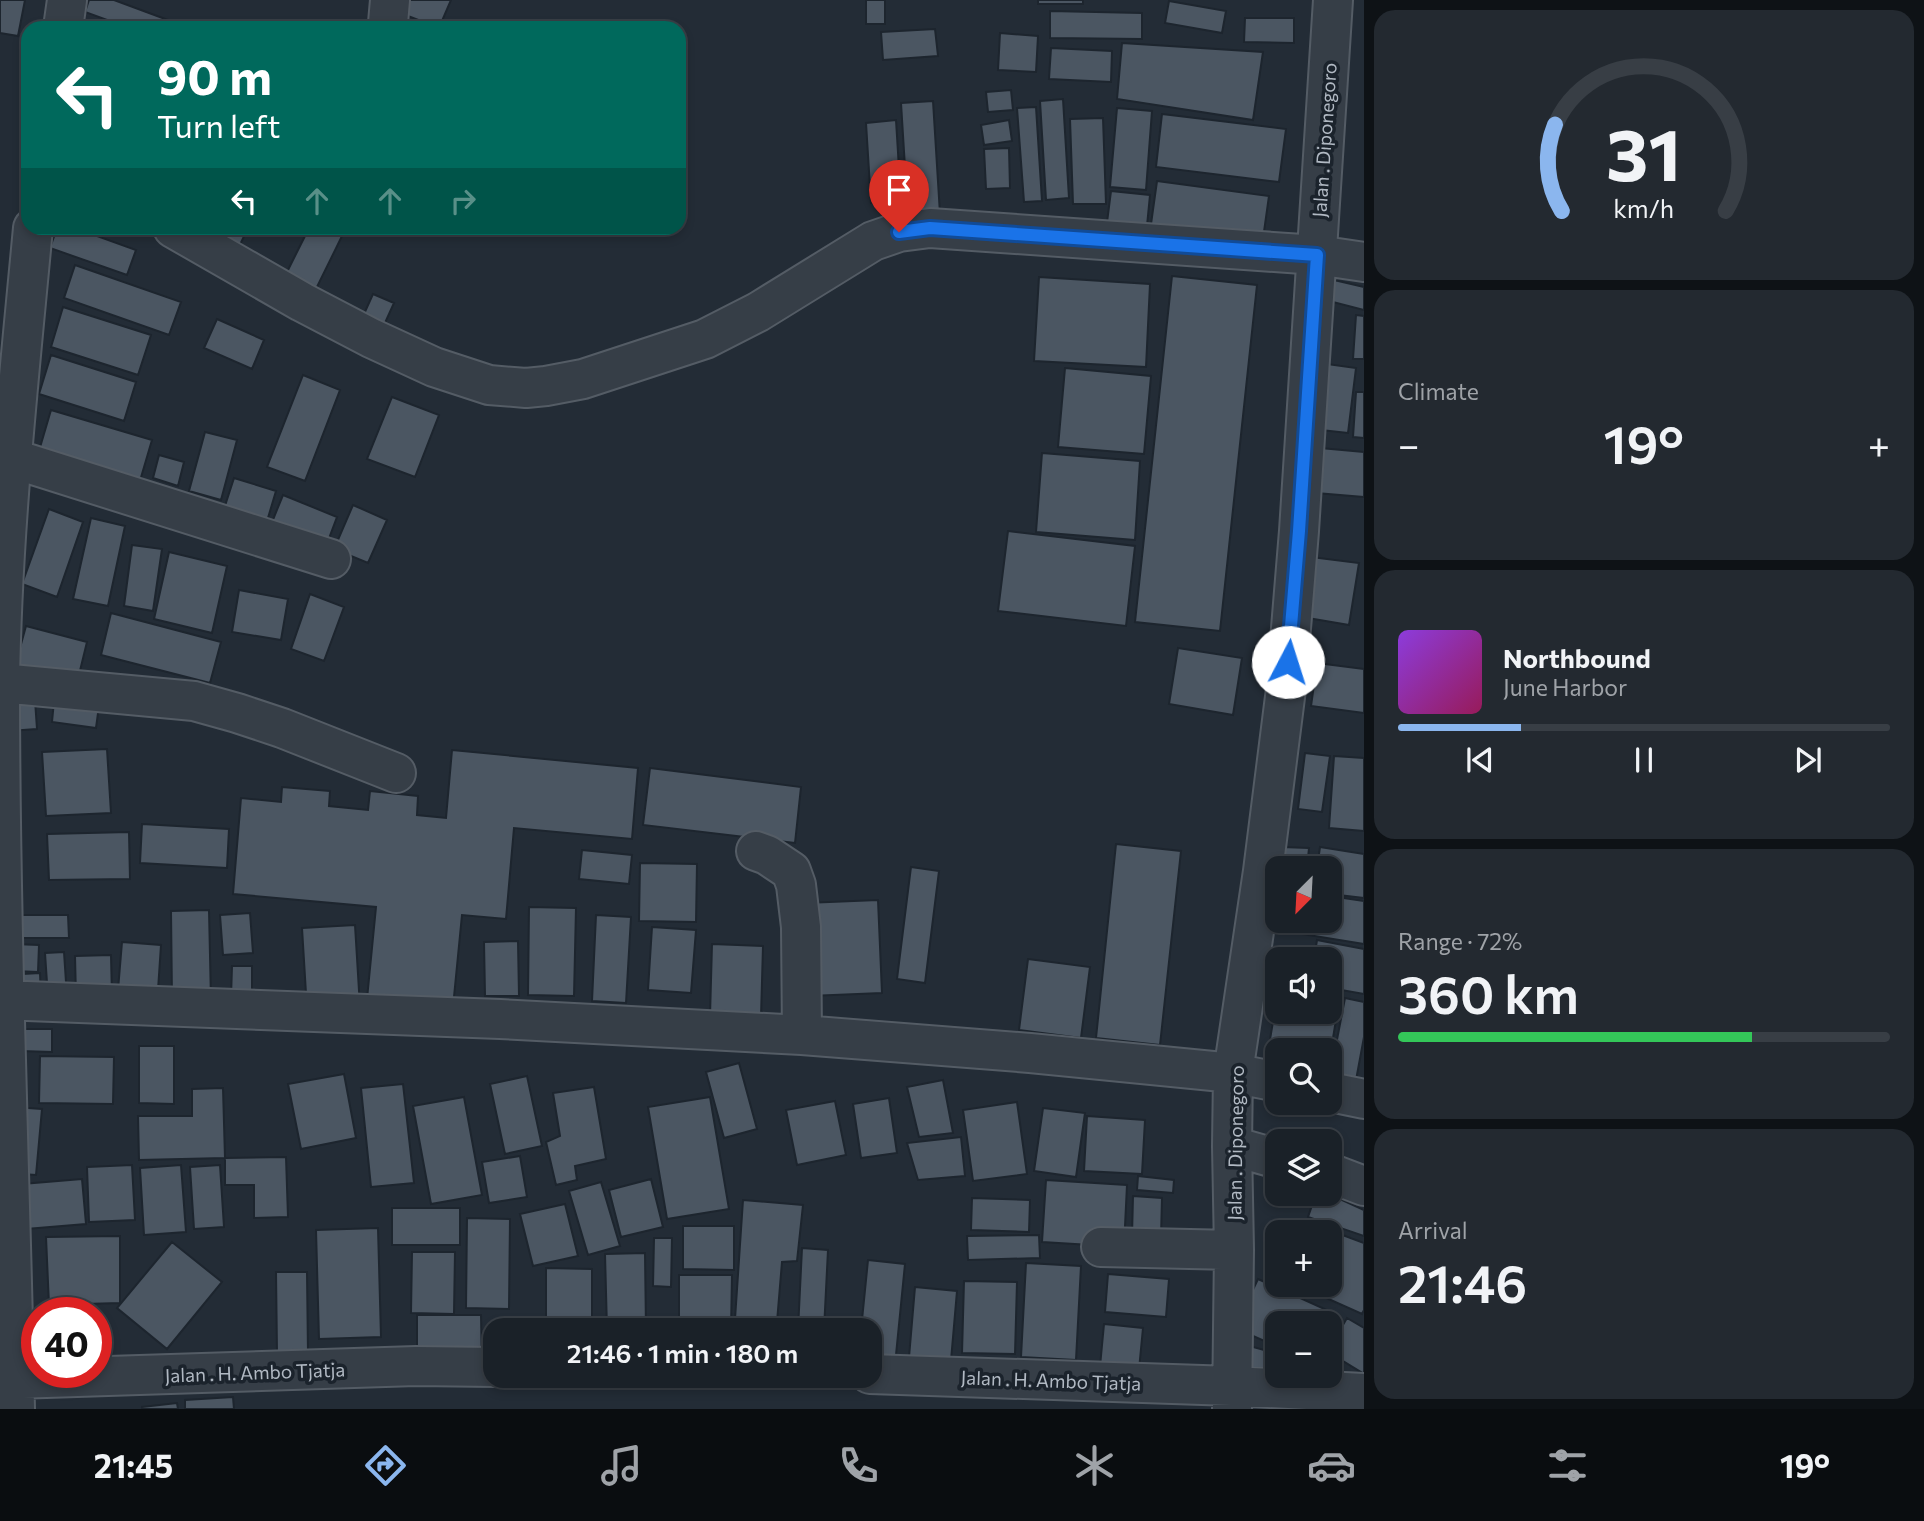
<!DOCTYPE html>
<meta charset="utf-8">
<style>
body{margin:0;font-family:Commissioner,sans-serif;background:#232930;color:#f1f3f6;height:100vh;display:flex;flex-direction:column;font-size:26px;white-space:nowrap}
*{box-sizing:border-box;margin:0}
p{font-size:23px;color:#9fa3a8}
.icon{flex:none;width:38px;height:38px;fill:none;stroke:currentColor;stroke-width:2;stroke-linecap:round;stroke-linejoin:round}
.map{position:relative;flex:1;overflow:hidden}
.sheet{display:flex;flex-direction:column;gap:10px;padding:10px;background:#0e1216;width:560px}
.sheet>*{flex:none}
.banner{position:absolute;left:21px;top:21px;width:665px;height:214px;border-radius:21px;box-shadow:0 4px 10px #0003,0 0 0 2px #383e45;background:#00695c;color:#fff;overflow:hidden}
.needle{width:46px;rotate:204deg}
.tools{position:absolute;left:1265px;top:856px;display:grid;gap:14px}
.tools a{display:grid;place-items:center;width:77px;height:77px;border-radius:14px;background:#1a2128;box-shadow:0 4px 10px #0003,0 0 0 2px #383e45;font-size:35px}
.speed{position:absolute;left:21px;top:1297px;display:flex;gap:14px;font-size:35px;font-weight:700;text-align:center}
.speed>*{display:grid;place-content:center;width:91px;height:91px;border-radius:50%;background:#1a2128;box-shadow:0 4px 10px #0003,0 0 0 2px #383e45;line-height:1}
.speed .limit{border:10px solid #d22;background:#fff;color:#111}
.pin{position:absolute;display:grid;place-items:center;width:60px;height:60px;color:#fff;margin:-72px -30px;border-radius:50% 50% 50% 0;rotate:-45deg;box-shadow:0 0 7px #0007}
.pin .icon{rotate:45deg}
.me{position:absolute;width:77px;margin:-38px;rotate:5deg;stroke-linejoin:round;filter:drop-shadow(0 0 5px #0008)}
.turn{display:flex;align-items:center;gap:24px;height:147px;padding:0 21px;font-size:32px}
.turn .icon{width:91px;height:91px;stroke-width:2.5}
.turn b{display:block;font-size:49px;line-height:60px}
.lanes{display:flex;align-items:center;height:66px;padding:0 21px;background:#0003;justify-content:center;gap:35px;direction:ltr}
.lanes .off{opacity:.35}
.big{font-size:52px;font-weight:600;line-height:1.1}
.sheet .tile{flex:1;display:flex;flex-direction:column;justify-content:center;gap:10px;min-width:0;padding:0 24px;border-radius:21px;background:#232930}
.sheet .dial{align-items:center;gap:0}
.dial svg{height:182px;overflow:visible;fill:none;stroke:#383e45;stroke-width:7;stroke-linecap:round;text-anchor:middle}
.dial text{fill:#f1f3f6;stroke:none}
.song{display:flex;align-items:center;gap:21px}
.cover{width:84px;height:84px;border-radius:10px;background:linear-gradient(135deg,hsl(270 70% 55%),hsl(330 70% 35%))}
.played{height:7px;border-radius:4px;background:linear-gradient(90deg,#8bb6ee 25%,#383e45 25%)}
.keys{display:flex;justify-content:space-around;direction:ltr}
.heat{display:flex;justify-content:space-between;align-items:center;font-size:38px;direction:ltr}
.charge{height:10px;border-radius:5px;background:linear-gradient(90deg,#34c759 72%,#383e45 0)}
.trip{position:absolute;left:483px;top:1318px;width:399px;height:70px;border-radius:21px;background:#1a2128;box-shadow:0 4px 10px #0003,0 0 0 2px #383e45;font-weight:600;line-height:70px;text-align:center}
.tab-bar{display:flex;height:112px;justify-content:space-around;align-items:center;background:#0a0d10;color:#9fa3a8}
.tab-bar .icon{width:49px;height:49px}
.tab-bar .on{color:#8bb6ee}
.tab-bar b{font-size:32px;color:#f1f3f6}
main{display:flex;flex:1;min-height:0}
.map>svg:first-child{display:block}
.building{fill:#4b5662;stroke:#1d252e;stroke-width:2}
.lines{fill:none;stroke-linecap:round;stroke-linejoin:round}
.minor-casing{stroke:#545c65;stroke-width:42}
.minor{stroke:#363e47;stroke-width:38}
.route-casing{stroke:#114b97;stroke-width:18}
.route{stroke:#1a73e8;stroke-width:12}
.labels{text-anchor:middle;dominant-baseline:central;stroke-width:7;stroke-linejoin:round;paint-order:stroke}
.street-label{font-size:19px;fill:#b1b9c3;stroke:#1b232c}
</style>
<main>
<div class="map">
<svg width="1364" height="1409" viewBox="0 0 1364 1409">
<rect width="100%" height="100%" fill="#232c36"/>
<path class="building" d="M 0,0 L 25,0 L 18,36 L 0,33 Z
M 89,0 L 114,0 L 176,23 L 175,28 L 129,28 L 85,12 Z
M 399,0 L 451,0 L 439,28 L 395,11 Z
M 866,0 L 885,0 L 885,24 L 866,24 Z
M 1038,0 L 1083,0 L 1083,4 L 1038,4 Z
M 1169,1 L 1226,11 L 1222,33 L 1165,23 Z
M 1050,11 L 1142,13 L 1142,39 L 1050,38 Z
M 1245,18 L 1294,18 L 1294,43 L 1244,42 Z
M 935,29 L 938,56 L 883,60 L 881,32 Z
M 1000,33 L 1038,36 L 1036,72 L 998,70 Z
M 1122,43 L 1263,52 L 1253,120 L 1117,99 Z
M 1051,48 L 1112,51 L 1111,82 L 1049,79 Z
M 1011,90 L 1013,110 L 988,112 L 986,92 Z
M 1063,99 L 1069,198 L 1046,200 L 1040,101 Z
M 933,101 L 940,214 L 908,216 L 901,103 Z
M 1036,107 L 1042,201 L 1024,202 L 1017,108 Z
M 1117,108 L 1152,111 L 1146,190 L 1110,187 Z
M 1162,114 L 1286,129 L 1279,182 L 1156,167 Z
M 1103,118 L 1106,204 L 1073,204 L 1070,119 Z
M 896,120 L 901,201 L 871,203 L 866,123 Z
M 1009,120 L 1012,141 L 984,145 L 981,125 Z
M 1009,148 L 1010,188 L 986,189 L 984,149 Z
M 1157,181 L 1269,196 L 1263,239 L 1151,224 Z
M 1111,191 L 1150,195 L 1146,236 L 1106,230 Z
M 57,228 L 75,228 L 136,250 L 127,275 L 50,248 Z
M 205,228 L 248,228 L 237,251 Z
M 309,228 L 334,228 L 344,232 L 315,291 L 285,276 Z
M 75,265 L 181,302 L 169,335 L 64,298 Z
M 1172,276 L 1257,285 L 1220,631 L 1135,622 Z
M 1039,277 L 1150,284 L 1146,367 L 1034,361 Z
M 1334,280 L 1364,287 L 1364,310 L 1329,301 Z
M 373,294 L 394,303 L 380,334 L 359,325 Z
M 63,307 L 151,335 L 138,375 L 51,347 Z
M 1356,315 L 1364,316 L 1364,359 L 1353,359 Z
M 217,319 L 264,340 L 252,369 L 204,348 Z
M 51,355 L 136,382 L 124,421 L 39,394 Z
M 1320,363 L 1356,368 L 1348,433 L 1312,429 Z
M 1065,368 L 1151,376 L 1144,454 L 1058,447 Z
M 303,375 L 340,390 L 305,481 L 267,467 Z
M 1356,392 L 1364,392 L 1364,438 L 1353,437 Z
M 392,397 L 439,415 L 415,477 L 367,459 Z
M 51,410 L 152,440 L 137,491 L 36,461 Z
M 205,432 L 237,440 L 221,500 L 189,491 Z
M 1320,448 L 1364,452 L 1364,497 L 1316,493 Z
M 1042,453 L 1140,461 L 1135,540 L 1036,532 Z
M 159,455 L 184,462 L 178,486 L 153,478 Z
M 234,478 L 276,491 L 265,528 L 222,515 Z
M 283,495 L 337,517 L 325,549 L 270,527 Z
M 353,505 L 387,520 L 368,563 L 334,549 Z
M 49,509 L 83,522 L 57,597 L 22,584 Z
M 91,518 L 125,526 L 108,606 L 73,599 Z
M 1008,531 L 1135,546 L 1126,626 L 998,611 Z
M 132,545 L 162,549 L 153,611 L 124,606 Z
M 169,552 L 227,566 L 212,633 L 154,619 Z
M 1311,557 L 1359,563 L 1349,625 L 1302,617 Z
M 239,590 L 288,599 L 281,640 L 232,632 Z
M 310,594 L 344,607 L 324,661 L 291,649 Z
M 111,613 L 221,642 L 210,683 L 101,655 Z
M 26,626 L 87,642 L 77,683 L 15,666 Z
M 1178,648 L 1242,658 L 1233,715 L 1169,704 Z
M 1317,663 L 1364,669 L 1364,713 L 1311,706 Z
M 35,700 L 37,729 L 9,731 L 7,702 Z
M 54,701 L 99,706 L 96,728 L 52,722 Z
M 107,749 L 111,813 L 46,816 L 42,752 Z
M 452,750 L 638,768 L 632,839 L 514,828 L 506,919 L 462,915 L 453,1007 L 367,999 L 376,907 L 233,894 L 241,798 L 281,802 L 282,787 L 330,791 L 329,806 L 368,810 L 370,791 L 418,796 L 417,815 L 446,818 Z
M 1305,753 L 1330,756 L 1322,812 L 1298,809 Z
M 1334,756 L 1364,758 L 1364,831 L 1329,828 Z
M 650,768 L 801,787 L 795,843 L 643,825 Z
M 142,824 L 229,829 L 227,868 L 140,863 Z
M 129,832 L 130,879 L 49,880 L 47,834 Z
M 1116,844 L 1181,851 L 1160,1045 L 1096,1038 Z
M 1282,847 L 1309,848 L 1307,868 L 1281,868 Z
M 1320,847 L 1364,854 L 1364,898 L 1330,894 L 1330,868 L 1317,868 Z
M 582,850 L 632,855 L 629,884 L 579,879 Z
M 640,863 L 697,864 L 696,922 L 639,921 Z
M 911,867 L 939,871 L 925,983 L 897,979 Z
M 1330,896 L 1364,901 L 1364,944 L 1296,933 L 1298,920 L 1330,920 Z
M 878,900 L 882,993 L 809,996 L 805,903 Z
M 529,907 L 576,908 L 574,996 L 528,995 Z
M 209,910 L 211,1001 L 172,1001 L 171,911 Z
M 250,913 L 253,953 L 223,955 L 220,915 Z
M 15,915 L 68,915 L 69,938 L 16,938 Z
M 596,915 L 631,917 L 626,1003 L 592,1001 Z
M 355,925 L 360,1007 L 307,1010 L 302,928 Z
M 652,927 L 696,930 L 691,993 L 648,990 Z
M 1317,940 L 1364,949 L 1364,994 L 1330,988 L 1330,959 L 1314,959 Z
M 518,941 L 519,996 L 485,996 L 484,942 Z
M 122,942 L 161,945 L 157,1005 L 117,1002 Z
M 14,944 L 39,945 L 38,972 L 13,971 Z
M 712,944 L 763,946 L 761,1017 L 710,1016 Z
M 1257,945 L 1309,953 L 1308,959 L 1278,959 L 1278,973 L 1253,969 Z
M 64,952 L 67,997 L 48,998 L 45,953 Z
M 111,955 L 112,996 L 76,997 L 75,956 Z
M 1028,959 L 1090,967 L 1081,1038 L 1019,1030 Z
M 232,966 L 252,966 L 252,997 L 231,997 Z
M 40,973 L 41,999 L 23,1000 L 22,974 Z
M 1278,992 L 1278,1012 L 1330,1012 L 1330,995 L 1340,996 L 1330,1056 L 1330,1050 L 1278,1050 L 1278,1077 L 1264,1075 Z
M 1345,998 L 1364,1002 L 1364,1037 L 1354,1091 L 1330,1076 Z
M 21,1029 L 52,1029 L 52,1052 L 20,1051 Z
M 139,1046 L 174,1046 L 174,1104 L 139,1103 Z
M 40,1056 L 114,1057 L 113,1104 L 39,1103 Z
M 739,1063 L 757,1129 L 724,1138 L 706,1072 Z
M 344,1074 L 356,1138 L 301,1149 L 288,1084 Z
M 527,1076 L 542,1146 L 505,1154 L 490,1084 Z
M 943,1080 L 953,1133 L 919,1137 L 907,1087 Z
M 403,1084 L 414,1183 L 371,1187 L 361,1088 Z
M 594,1087 L 606,1159 L 575,1166 L 577,1180 L 556,1185 L 546,1142 L 560,1136 L 553,1093 Z
M 223,1088 L 225,1158 L 139,1160 L 138,1116 L 192,1116 L 192,1089 Z
M 464,1097 L 482,1195 L 431,1204 L 413,1106 Z
M 710,1097 L 729,1209 L 667,1219 L 648,1107 Z
M 889,1098 L 897,1153 L 861,1158 L 853,1104 Z
M 835,1101 L 846,1155 L 797,1165 L 786,1110 Z
M 1017,1102 L 1027,1174 L 973,1181 L 963,1110 Z
M 14,1107 L 42,1109 L 36,1175 L 8,1173 Z
M 1043,1108 L 1085,1113 L 1076,1177 L 1034,1171 Z
M 1087,1116 L 1145,1120 L 1142,1174 L 1084,1171 Z
M 961,1137 L 965,1176 L 918,1180 L 907,1143 Z
M 520,1156 L 527,1197 L 489,1203 L 482,1162 Z
M 286,1157 L 288,1217 L 254,1218 L 254,1185 L 225,1185 L 225,1158 Z
M 132,1165 L 135,1220 L 89,1222 L 87,1167 Z
M 181,1165 L 186,1232 L 144,1235 L 140,1168 Z
M 220,1165 L 224,1227 L 194,1229 L 190,1167 Z
M 1138,1176 L 1174,1180 L 1173,1193 L 1137,1190 Z
M 82,1179 L 86,1224 L 14,1230 L 10,1185 Z
M 651,1179 L 663,1227 L 621,1237 L 609,1190 Z
M 1046,1180 L 1127,1185 L 1124,1247 L 1042,1242 Z
M 601,1182 L 620,1246 L 588,1255 L 569,1191 Z
M 1316,1194 L 1329,1194 L 1364,1210 L 1364,1236 L 1308,1217 Z
M 1133,1196 L 1162,1198 L 1161,1237 L 1132,1236 Z
M 972,1198 L 1030,1200 L 1029,1232 L 971,1230 Z
M 743,1200 L 803,1205 L 797,1261 L 782,1262 L 777,1322 L 735,1319 Z
M 565,1204 L 578,1256 L 533,1266 L 520,1214 Z
M 392,1208 L 460,1208 L 460,1245 L 392,1245 Z
M 467,1218 L 510,1219 L 509,1309 L 466,1308 Z
M 1313,1224 L 1364,1243 L 1364,1310 L 1362,1314 L 1295,1284 L 1330,1284 L 1330,1232 L 1310,1232 Z
M 683,1226 L 734,1226 L 734,1270 L 683,1269 Z
M 378,1228 L 381,1337 L 319,1339 L 316,1230 Z
M 1039,1235 L 1040,1258 L 968,1260 L 967,1236 Z
M 120,1236 L 120,1303 L 49,1305 L 46,1237 Z
M 654,1238 L 672,1238 L 671,1287 L 653,1286 Z
M 172,1242 L 222,1282 L 167,1349 L 117,1308 Z
M 802,1248 L 828,1250 L 824,1330 L 798,1330 Z
M 412,1252 L 455,1252 L 454,1314 L 411,1313 Z
M 645,1253 L 646,1330 L 607,1330 L 605,1254 Z
M 868,1260 L 905,1264 L 895,1365 L 870,1363 L 870,1330 L 861,1330 Z
M 1026,1263 L 1081,1266 L 1076,1360 L 1021,1357 Z
M 546,1268 L 592,1269 L 592,1330 L 546,1330 Z
M 276,1272 L 307,1272 L 308,1354 L 277,1354 Z
M 1108,1274 L 1169,1279 L 1166,1317 L 1105,1312 Z
M 679,1275 L 732,1275 L 731,1330 L 679,1330 Z
M 1258,1279 L 1329,1311 L 1324,1323 L 1278,1323 L 1278,1347 L 1235,1328 Z
M 964,1281 L 1017,1282 L 1015,1354 L 962,1353 Z
M 915,1287 L 957,1291 L 950,1372 L 908,1369 Z
M 417,1315 L 481,1315 L 482,1365 L 417,1365 Z
M 1347,1318 L 1364,1328 L 1364,1374 L 1330,1353 L 1330,1347 Z
M 1104,1324 L 1143,1328 L 1138,1380 L 1099,1377 Z
M 1239,1343 L 1278,1354 L 1278,1376 L 1330,1376 L 1330,1370 L 1352,1376 L 1238,1382 Z
M 233,1397 L 234,1409 L 185,1409 L 185,1400 Z
M 177,1403 L 178,1409 L 142,1409 L 142,1407 Z"/>
<g class="lines">
<g class="minor-casing">
<path id="minor" d="M 388,23 L 390,0
M 63,28 L 67,0
M 173,228 L 302,302 L 371,338 L 434,367 L 489,385 L 526,388 L 546,386 L 583,379 L 705,339 L 758,312 L 873,241 L 899,232 L 930,228 L 1317,255 L 1364,262
M 11,458 L 331,559
M 0,683 L 194,701 L 237,713 L 282,728 L 396,773
M 756,851 L 767,855 L 791,871 L 796,885 L 801,927 L 802,1035
M 0,1000 L 500,1019 L 802,1035 L 1030,1053 L 1233,1073 L 1278,1082
M 1330,1092 L 1364,1099
M 1232,1146 L 1278,1159
M 1330,1173 L 1364,1186
M 1101,1247 L 1234,1250
M 870,1374 L 1232,1386 L 1364,1393
M 15,1379 L 416,1366 L 495,1367
M 15,1409 C 10,1167 0,926 0,684 C 2,531 19,379 33,228
M 1232,1409 L 1234,1250 L 1232,1146 L 1233,1073 L 1263,871 L 1286,689 L 1299,531 L 1333,0"/>
</g>
<use href="#minor" class="minor"/>
</g>
<g class="lines">
<g class="route-casing">
<path id="route" d="M 899,232 L 930,228 L 1317,255 L 1299,531 L 1288,662"/>
</g>
<use href="#route" class="route"/>
</g>
<g class="labels">
<g class="street-label">
<text transform="translate(1324 140) rotate(-86)">Jalan . Diponegoro</text>
<text transform="translate(1235 1143) rotate(-89)">Jalan . Diponegoro</text>
<text transform="translate(255 1372) rotate(-2)">Jalan . H. Ambo Tjatja</text>
<text transform="translate(1051 1380) rotate(2)">Jalan . H. Ambo Tjatja</text>
</g>
</g>
</svg>
<div class="tools">
<a><svg class="needle" viewBox="-14 -14 28 28"><path d="M0-13l5 13h-10z" fill="#e53935"/><path d="M0 13l5-13h-10z" fill="#9fa3a8"/></svg></a>
<a><svg class="icon" aria-label="sound" viewBox="0 0 24 24"><path d="M4 9h4l5-4v14l-5-4H4zM17 9q2 3 0 6"/></svg></a>
<a><svg class="icon" aria-label="search" viewBox="0 0 24 24"><circle cx="10" cy="10" r="6"/><path d="M15 15l6 6"/></svg></a>
<a><svg class="icon" aria-label="layers" viewBox="0 0 24 24"><path d="M12 4l9 5-9 5-9-5zM3 14l9 5 9-5"/></svg></a>
<a>+</a>
<a>−</a>
</div>
<div class="speed"><div class="limit">40</div></div>
<div class="pin" style="left:899px;top:232px;background:#d93025"><svg class="icon" aria-label="arrive" viewBox="0 0 24 24"><path d="M6 21V4h12l-3 4 3 4H6"/></svg></div>
<svg class="me" style="left:1288px;top:662px" viewBox="-20 -20 40 40"><circle r="19" fill="#fff"/><path d="M0-13L10 11 0 6-10 11z" fill="#1a73e8"/></svg>
<div class="trip">21:46 · 1 min · 180 m</div>
<div class="banner">
<div class="turn"><svg class="icon" aria-label="left" viewBox="0 0 24 24"><path d="M17 20v-9H6M10 6l-5 5 5 5"/></svg><div><b>90 m</b>Turn left</div></div>
<div class="lanes"><svg class="icon" aria-label="left" viewBox="0 0 24 24"><path d="M17 20v-9H6M10 6l-5 5 5 5"/></svg><svg class="icon off" aria-label="ahead" viewBox="0 0 24 24"><path d="M12 20V5M6 11l6-6 6 6"/></svg><svg class="icon off" aria-label="ahead" viewBox="0 0 24 24"><path d="M12 20V5M6 11l6-6 6 6"/></svg><svg class="icon off" aria-label="right" viewBox="0 0 24 24"><path d="M7 20v-9h11M14 6l5 5-5 5"/></svg></div>
</div>
</div>
<section class="sheet">
<div class="tile dial"><svg viewBox="0 0 100 80">
<path d="M14 69A42 42 0 1 1 86 69"/>
<path d="M14 69A42 42 0 0 1 11 31" stroke="#8bb6ee"/>
<text x="50" y="56" font-size="32" font-weight="700">31</text>
<text x="50" y="72" font-size="11">km/h</text>
</svg></div>
<div class="tile"><p>Climate</p>
<div class="heat"><a>−</a><b class="big">19°</b><a>+</a></div>
</div>
<div class="tile">
<div class="song"><i class="cover"></i><div><b>Northbound</b><p>June Harbor</p></div></div>
<div class="played"></div>
<div class="keys"><svg class="icon" aria-label="previous" viewBox="0 0 24 24"><path d="M18 5L8 12l10 7zM5 5v14"/></svg><svg class="icon" aria-label="pause" viewBox="0 0 24 24"><path d="M8 5v14M16 5v14"/></svg><svg class="icon" aria-label="next" viewBox="0 0 24 24"><path d="M6 5l10 7-10 7zM19 5v14"/></svg></div>
</div>
<div class="tile"><p>Range · 72%</p><b class="big">360 km</b><div class="charge"></div></div>
<div class="tile"><p>Arrival</p><b class="big">21:46</b></div>
</section>
</main>
<nav class="tab-bar">
<b>21:45</b>
<svg class="icon on" aria-label="directions" viewBox="0 0 24 24"><path d="M12 3l9 9-9 9-9-9zM9 14v-3h6M13 9l2 2-2 2"/></svg>
<svg class="icon" aria-label="music" viewBox="0 0 24 24"><path d="M9 18V5l10-2v13"/><circle cx="6" cy="18" r="3"/><circle cx="16" cy="16" r="3"/></svg>
<svg class="icon" aria-label="phone" viewBox="0 0 24 24"><path d="M5 4h4l2 5-3 2q2 4 5 5l2-3 5 2v4C11 20 4 13 5 4z"/></svg>
<svg class="icon" aria-label="climate" viewBox="0 0 24 24"><path d="M12 3v18M4 7l16 10M4 17L20 7"/></svg>
<svg class="icon" aria-label="car" viewBox="0 0 24 24"><path d="M5 17H2v-5l4-1 3-4h7l3 4 3 1v5h-3M9 17h6M6 11h13"/><circle cx="7" cy="17" r="2"/><circle cx="17" cy="17" r="2"/></svg>
<svg class="icon" aria-label="filters" viewBox="0 0 24 24"><path d="M4 7h16M4 17h16"/><circle cx="9" cy="7" r="2"/><circle cx="15" cy="17" r="2"/></svg>
<b>19°</b>
</nav>
